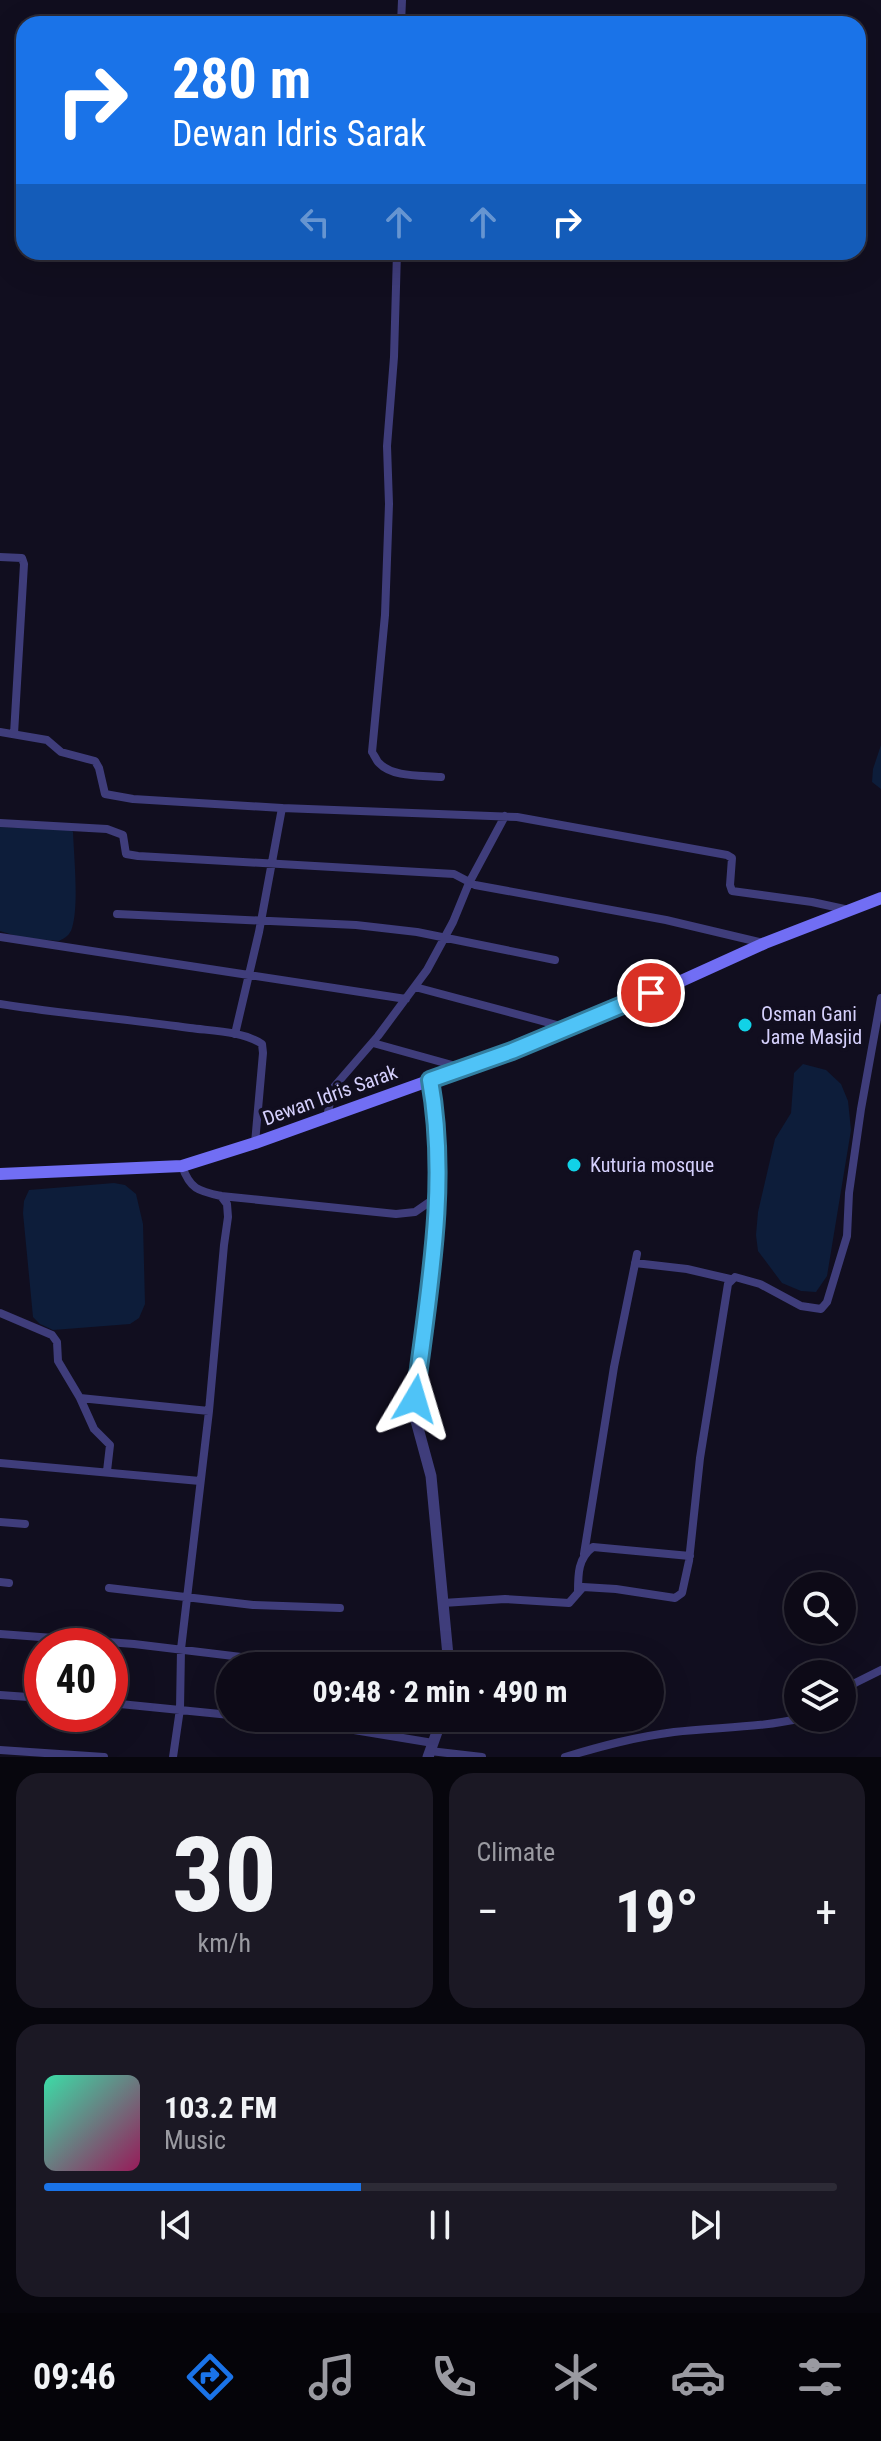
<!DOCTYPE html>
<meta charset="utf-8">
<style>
body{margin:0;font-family:"Roboto Condensed",sans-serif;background:#1b1824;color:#f1f3f6;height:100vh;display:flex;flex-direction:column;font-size:30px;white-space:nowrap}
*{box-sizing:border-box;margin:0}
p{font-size:26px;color:#9a9aa1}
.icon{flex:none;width:44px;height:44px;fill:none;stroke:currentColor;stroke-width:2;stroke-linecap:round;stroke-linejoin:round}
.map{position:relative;height:1757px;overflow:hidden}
.side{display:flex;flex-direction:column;gap:16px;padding:16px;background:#07060d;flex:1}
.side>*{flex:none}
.hud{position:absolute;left:16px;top:16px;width:850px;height:244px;border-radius:24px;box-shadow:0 8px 32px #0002,0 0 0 2px #2d2b36;background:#1a73e8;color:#fff;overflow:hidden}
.tools{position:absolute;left:784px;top:1572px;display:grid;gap:16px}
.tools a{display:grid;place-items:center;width:72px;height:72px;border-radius:50%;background:#0d0a17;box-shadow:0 8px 32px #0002,0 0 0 2px #2d2b36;font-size:40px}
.speed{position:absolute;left:24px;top:1628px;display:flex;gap:16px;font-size:40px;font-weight:700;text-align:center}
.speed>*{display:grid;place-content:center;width:104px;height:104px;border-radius:50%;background:#0d0a17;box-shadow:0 8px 32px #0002,0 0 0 2px #2d2b36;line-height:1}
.speed .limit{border:12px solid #d22;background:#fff;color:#111}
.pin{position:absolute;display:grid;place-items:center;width:68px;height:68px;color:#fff;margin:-34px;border:4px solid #fff;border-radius:50%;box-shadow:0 2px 8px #0007}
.me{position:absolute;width:88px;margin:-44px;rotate:7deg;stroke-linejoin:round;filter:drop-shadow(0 0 6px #0008)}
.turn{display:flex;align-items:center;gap:28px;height:168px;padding:0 24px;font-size:36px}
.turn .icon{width:104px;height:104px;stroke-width:2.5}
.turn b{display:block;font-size:56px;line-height:68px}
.lanes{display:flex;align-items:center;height:76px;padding:0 24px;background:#0003;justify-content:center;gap:40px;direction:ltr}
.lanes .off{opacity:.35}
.big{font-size:60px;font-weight:700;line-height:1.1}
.side .widget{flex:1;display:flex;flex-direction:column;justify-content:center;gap:12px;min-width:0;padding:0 28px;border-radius:24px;background:#1b1824}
.side .dial{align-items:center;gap:0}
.dial b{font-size:104px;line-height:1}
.song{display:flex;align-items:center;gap:24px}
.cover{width:96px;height:96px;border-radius:12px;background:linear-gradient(135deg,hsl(160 70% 55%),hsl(330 70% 35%))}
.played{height:8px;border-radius:4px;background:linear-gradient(90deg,#1a73e8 40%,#2d2b36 40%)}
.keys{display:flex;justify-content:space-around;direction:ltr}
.heat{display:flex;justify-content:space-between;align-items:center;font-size:44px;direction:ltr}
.side .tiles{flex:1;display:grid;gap:16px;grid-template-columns:1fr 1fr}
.widget:last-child{grid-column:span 2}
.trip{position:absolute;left:216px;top:1652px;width:448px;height:80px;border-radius:40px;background:#0d0a17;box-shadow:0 8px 32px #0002,0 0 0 2px #2d2b36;font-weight:700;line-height:80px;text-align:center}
.tabs{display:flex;height:128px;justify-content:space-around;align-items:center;background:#050409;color:#9a9aa1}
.tabs .icon{width:56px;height:56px}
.tabs .selected{color:#1a73e8}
.tabs b{font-size:36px;color:#f1f3f6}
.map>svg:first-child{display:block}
.water{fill:#0d1d3a}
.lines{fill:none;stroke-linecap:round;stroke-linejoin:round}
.minor{stroke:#3f3d7b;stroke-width:8}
.tertiary{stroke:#3f3d7b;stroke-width:11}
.secondary{stroke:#716ef4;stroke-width:12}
.route-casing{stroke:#337fa1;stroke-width:20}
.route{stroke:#4fc3f7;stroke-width:14}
.poi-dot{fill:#11d2e7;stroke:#110e1f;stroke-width:3}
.labels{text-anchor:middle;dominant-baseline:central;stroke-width:8;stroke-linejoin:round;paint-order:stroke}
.poi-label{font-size:20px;fill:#d5d0fc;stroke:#110e1f;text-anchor:start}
.street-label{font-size:20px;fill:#d5d0fc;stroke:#110e1f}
</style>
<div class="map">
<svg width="881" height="1757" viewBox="0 0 881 1757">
<rect width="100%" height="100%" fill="#110e1f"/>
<path class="water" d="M 881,745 L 881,789 L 872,782 L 873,769 Z
M 0,827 L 71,830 L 73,832 C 74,858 79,905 72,928 C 70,935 65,938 59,941 L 23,938 L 0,931 Z
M 803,1064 L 826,1070 L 841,1084 L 848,1101 L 851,1130 L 827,1276 L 816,1292 L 801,1291 L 782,1283 L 758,1251 L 756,1235 L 758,1212 L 775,1139 L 791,1113 L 794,1073 Z
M 114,1183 L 125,1185 L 136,1194 L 143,1224 L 145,1304 L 139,1318 L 130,1324 L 53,1330 L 40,1324 L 33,1317 L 23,1213 L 24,1201 L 29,1190 Z"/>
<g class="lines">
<path class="minor" d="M 401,24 L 402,0
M 397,252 L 394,357 L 387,446 L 389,504 L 385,615 L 372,752 C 373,753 378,763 379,763 C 393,778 423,775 441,777
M 0,557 L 22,558 L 24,564 L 14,734
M 0,732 L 47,740 L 61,752 L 95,761 L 99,768 L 105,794 L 133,799 L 282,808 L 259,932 L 235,1034
M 282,808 L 517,817 L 727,855 L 732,858 L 730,885 L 732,891 L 812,902 L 849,910
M 0,823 L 107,829 L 123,835 L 126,854 L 138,856 L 454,874 L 475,885 L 666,920 L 763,943
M 117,914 L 356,925 L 417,932 L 555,960
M 0,937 L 406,999
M 415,987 L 568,1028
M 0,1004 C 63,1014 127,1019 190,1028 C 213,1031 242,1031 262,1044 L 263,1053 L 255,1143
M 373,1043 L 463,1068
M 327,1117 L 333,1088 L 378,1036 L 427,970 L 453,922 L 469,883 L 505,816
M 182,1166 C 190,1189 198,1191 221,1196 L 396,1214 L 415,1212 L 438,1196
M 635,1263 L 687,1269 L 730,1279
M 0,1313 L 52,1335 L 57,1342 L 58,1361 L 80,1398 L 94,1429 L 110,1445 L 107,1471
M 80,1398 L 209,1411
M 0,1463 L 200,1481
M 0,1522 L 25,1524
M 584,1554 L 614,1367 L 637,1254
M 0,1582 L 9,1583
M 109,1588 L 253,1605 L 340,1608
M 578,1592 C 578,1574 578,1558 593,1547 L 690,1556
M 443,1603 L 505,1599 L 569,1603 L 583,1587 L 616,1589 L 675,1598 L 682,1593 L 689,1561 L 700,1458 L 728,1284 L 735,1277 L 760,1284 L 801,1306 L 821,1309 L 827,1302 L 847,1236 L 849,1193 L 861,1109 L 881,998
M 0,1634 L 134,1644 L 315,1666
M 842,1693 L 855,1683 L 881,1670
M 0,1695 L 42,1698
M 110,1703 L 230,1715
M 253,1718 L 348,1729 L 433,1743
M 0,1750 L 104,1757
M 430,1751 L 482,1757
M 173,1757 L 180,1709 L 181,1649 L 209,1411 L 224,1245 L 228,1217 L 227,1204 L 221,1196
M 565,1757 C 602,1746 635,1737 674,1732 C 717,1727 760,1728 802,1718"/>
<path class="tertiary" d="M 430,1080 C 448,1188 428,1292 415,1399 L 415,1417 L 431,1476 L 449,1666
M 428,1757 L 442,1718"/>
<path class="secondary" d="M 0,1174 L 182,1166 L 255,1143 L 512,1051 L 679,982 L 765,943 L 881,898"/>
</g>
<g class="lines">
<g class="route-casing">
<path id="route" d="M 415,1399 C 428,1293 449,1186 430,1080 L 512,1051 L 651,993"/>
</g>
<use href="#route" class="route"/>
</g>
<g class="poi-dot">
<circle cx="745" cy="1025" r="8"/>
<circle cx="574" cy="1165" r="8"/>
</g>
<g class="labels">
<g class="poi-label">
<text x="761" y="1014">Osman Gani<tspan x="761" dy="23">Jame Masjid</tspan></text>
<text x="590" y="1165">Kuturia mosque</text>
</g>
<g class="street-label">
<text transform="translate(330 1095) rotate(-20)">Dewan Idris Sarak</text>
</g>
</g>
</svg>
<div class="tools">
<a><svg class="icon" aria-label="search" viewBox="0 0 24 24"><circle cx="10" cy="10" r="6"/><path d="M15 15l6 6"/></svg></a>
<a><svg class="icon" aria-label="layers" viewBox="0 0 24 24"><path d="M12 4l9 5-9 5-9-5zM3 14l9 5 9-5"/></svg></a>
</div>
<div class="speed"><div class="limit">40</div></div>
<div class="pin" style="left:651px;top:993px;background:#d93025"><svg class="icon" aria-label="arrive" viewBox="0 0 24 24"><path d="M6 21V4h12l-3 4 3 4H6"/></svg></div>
<svg class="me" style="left:415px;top:1399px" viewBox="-20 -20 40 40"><path d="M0-17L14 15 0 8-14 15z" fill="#4fc3f7" stroke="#fff" stroke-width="4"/></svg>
<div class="trip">09:48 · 2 min · 490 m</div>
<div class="hud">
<div class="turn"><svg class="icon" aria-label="right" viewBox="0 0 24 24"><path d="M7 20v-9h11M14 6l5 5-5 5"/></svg><div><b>280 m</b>Dewan Idris Sarak</div></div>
<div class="lanes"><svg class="icon off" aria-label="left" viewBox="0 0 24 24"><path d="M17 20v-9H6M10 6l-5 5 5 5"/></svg><svg class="icon off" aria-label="ahead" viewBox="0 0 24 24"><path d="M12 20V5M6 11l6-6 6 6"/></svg><svg class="icon off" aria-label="ahead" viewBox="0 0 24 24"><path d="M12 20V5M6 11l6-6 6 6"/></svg><svg class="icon" aria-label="right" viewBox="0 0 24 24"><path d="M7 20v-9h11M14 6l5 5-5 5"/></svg></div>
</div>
</div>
<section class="side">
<div class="tiles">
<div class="widget dial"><b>30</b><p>km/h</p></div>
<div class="widget"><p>Climate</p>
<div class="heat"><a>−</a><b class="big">19°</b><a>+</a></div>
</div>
<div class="widget">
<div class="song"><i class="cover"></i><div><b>103.2 FM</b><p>Music</p></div></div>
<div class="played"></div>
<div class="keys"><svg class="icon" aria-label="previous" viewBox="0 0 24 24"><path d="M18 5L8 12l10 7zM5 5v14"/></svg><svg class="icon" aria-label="pause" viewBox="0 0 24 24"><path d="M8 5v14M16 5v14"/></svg><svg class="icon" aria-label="next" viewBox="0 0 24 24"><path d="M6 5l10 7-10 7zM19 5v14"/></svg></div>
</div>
</div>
</section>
<nav class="tabs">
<b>09:46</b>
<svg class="icon selected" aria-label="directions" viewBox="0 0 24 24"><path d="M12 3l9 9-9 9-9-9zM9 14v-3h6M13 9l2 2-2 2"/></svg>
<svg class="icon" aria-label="music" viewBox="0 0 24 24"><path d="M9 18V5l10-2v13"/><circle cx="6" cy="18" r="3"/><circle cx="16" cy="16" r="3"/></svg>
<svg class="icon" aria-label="phone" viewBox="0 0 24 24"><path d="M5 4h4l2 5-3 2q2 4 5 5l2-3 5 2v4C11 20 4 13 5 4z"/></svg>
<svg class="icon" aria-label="climate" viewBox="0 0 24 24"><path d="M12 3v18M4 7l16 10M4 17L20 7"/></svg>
<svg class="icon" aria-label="car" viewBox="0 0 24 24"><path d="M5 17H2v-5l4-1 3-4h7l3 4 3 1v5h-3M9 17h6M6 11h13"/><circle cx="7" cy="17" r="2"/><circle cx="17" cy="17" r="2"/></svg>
<svg class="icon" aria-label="filters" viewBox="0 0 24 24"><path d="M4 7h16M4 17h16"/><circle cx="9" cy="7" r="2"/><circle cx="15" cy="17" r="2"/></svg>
</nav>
